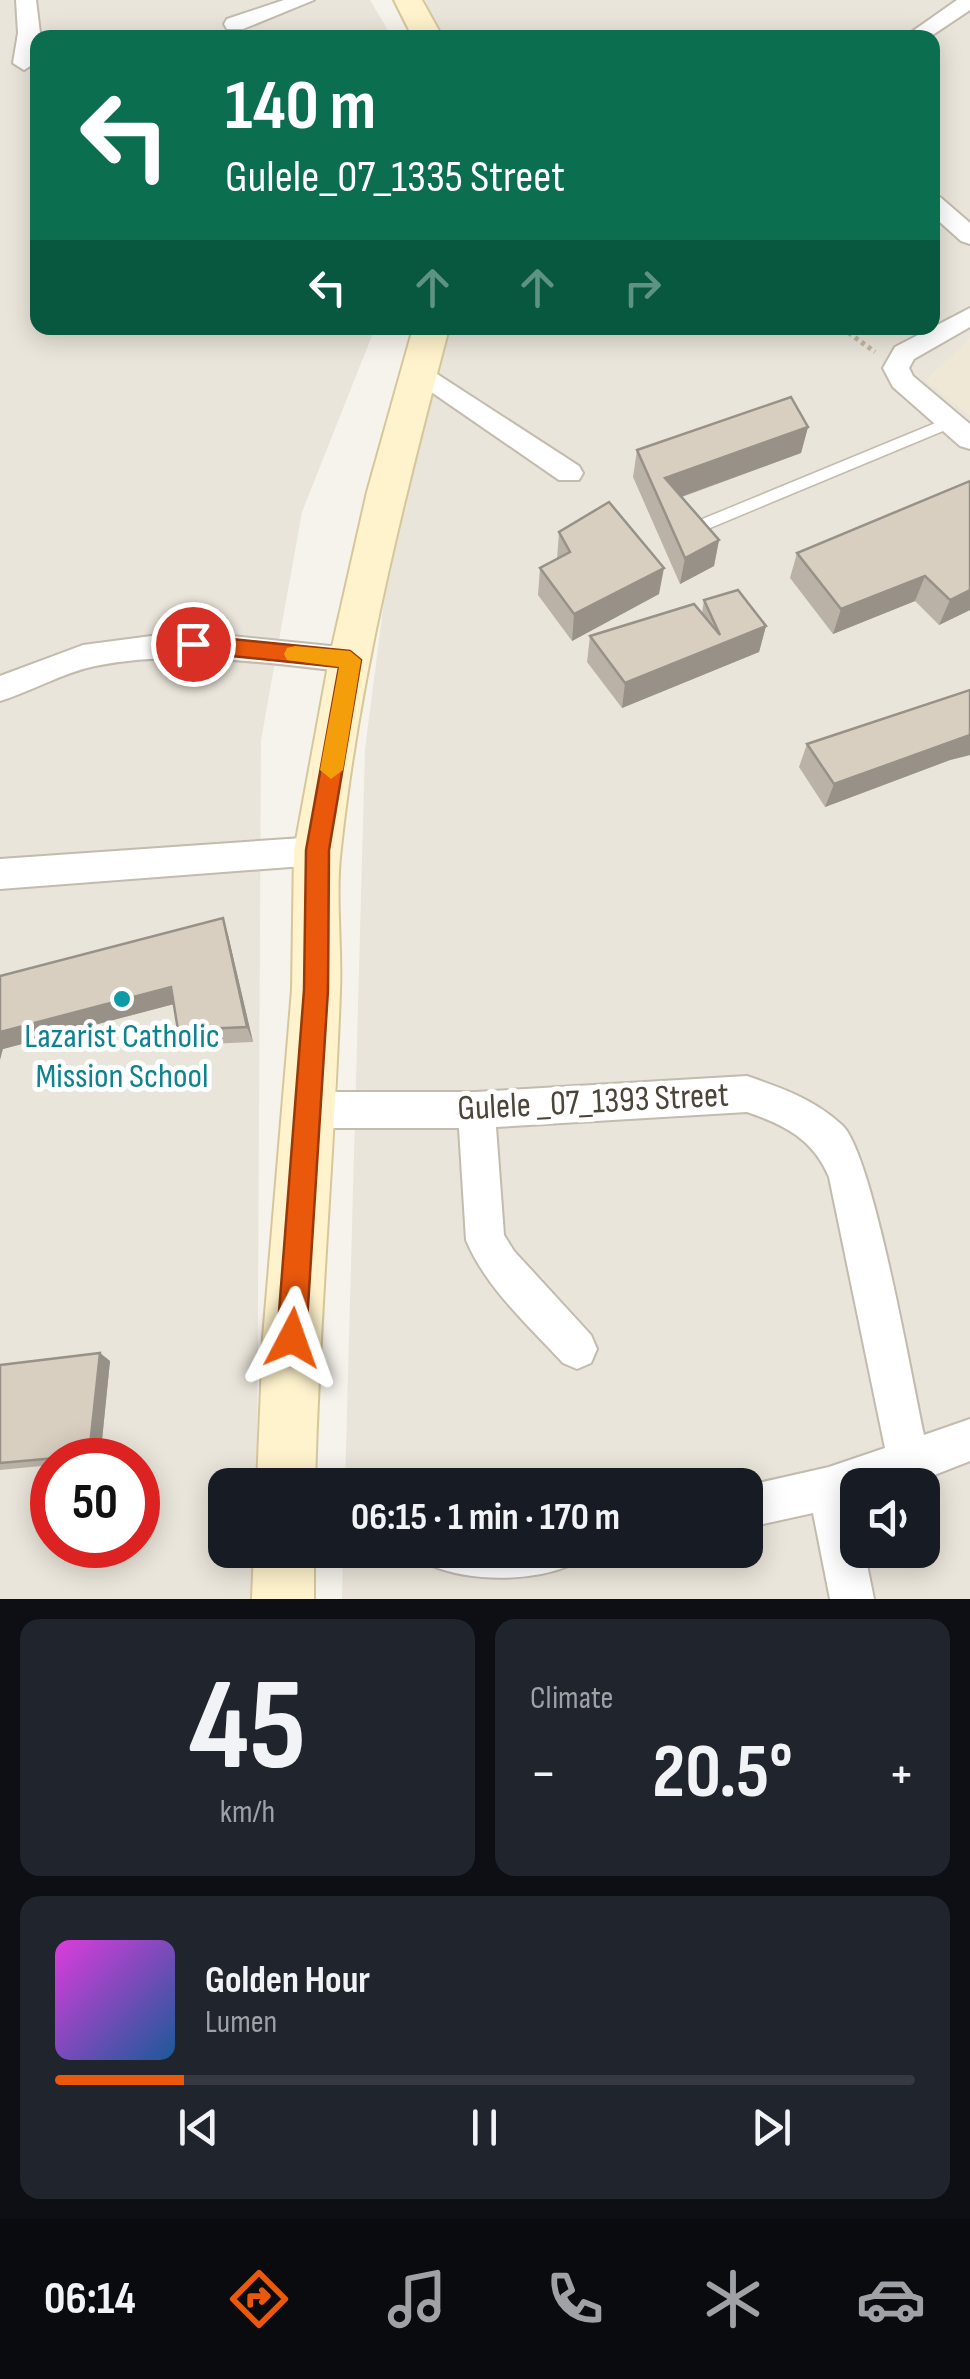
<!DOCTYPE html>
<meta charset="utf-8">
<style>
body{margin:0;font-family:"Sofia Sans Condensed",sans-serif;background:#20242c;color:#f1f3f6;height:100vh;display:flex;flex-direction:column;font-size:38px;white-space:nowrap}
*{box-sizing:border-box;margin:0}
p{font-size:32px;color:#9ea1a6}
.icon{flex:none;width:55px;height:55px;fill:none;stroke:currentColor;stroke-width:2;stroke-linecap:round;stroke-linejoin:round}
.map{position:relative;height:1599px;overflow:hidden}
.sheet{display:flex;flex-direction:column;gap:20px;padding:20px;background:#0d0f14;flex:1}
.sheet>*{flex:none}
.hud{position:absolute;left:30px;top:30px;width:910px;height:305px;border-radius:20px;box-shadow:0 5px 25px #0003;background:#0b6e4f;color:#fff;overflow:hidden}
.tools{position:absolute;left:840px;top:1468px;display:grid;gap:20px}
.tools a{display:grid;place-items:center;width:100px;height:100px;border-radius:20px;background:#171b24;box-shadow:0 5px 25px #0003;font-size:50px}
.speed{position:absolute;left:30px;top:1438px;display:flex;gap:20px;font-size:50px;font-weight:700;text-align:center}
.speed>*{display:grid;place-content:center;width:130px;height:130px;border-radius:50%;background:#171b24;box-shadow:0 5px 25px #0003;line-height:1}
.speed .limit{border:15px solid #d22;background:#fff;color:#111}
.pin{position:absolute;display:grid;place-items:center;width:85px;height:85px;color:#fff;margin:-42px;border:5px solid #fff;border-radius:50%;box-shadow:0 2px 10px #0007}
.me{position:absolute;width:110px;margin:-55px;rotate:4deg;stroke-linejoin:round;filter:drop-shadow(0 0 8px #0008)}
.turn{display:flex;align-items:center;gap:35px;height:210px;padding:0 30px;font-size:45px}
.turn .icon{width:130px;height:130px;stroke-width:2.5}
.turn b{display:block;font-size:70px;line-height:85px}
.lanes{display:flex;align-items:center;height:95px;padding:0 30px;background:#0003;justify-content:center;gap:50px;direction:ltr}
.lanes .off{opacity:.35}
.big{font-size:75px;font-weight:700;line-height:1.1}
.sheet .tile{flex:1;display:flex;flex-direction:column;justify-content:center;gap:15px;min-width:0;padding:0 35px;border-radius:20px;background:#20242c}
.sheet .dial{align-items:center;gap:0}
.dial b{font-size:130px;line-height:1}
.song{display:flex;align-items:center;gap:30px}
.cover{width:120px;height:120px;border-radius:15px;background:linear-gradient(135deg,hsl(300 70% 55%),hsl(210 70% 35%))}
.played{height:10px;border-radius:5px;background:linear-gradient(90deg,#ea580c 15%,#363941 15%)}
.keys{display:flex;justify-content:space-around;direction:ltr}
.heat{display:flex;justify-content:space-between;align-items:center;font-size:55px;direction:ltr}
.sheet .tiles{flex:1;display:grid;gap:20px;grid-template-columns:1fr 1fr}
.tile:last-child{grid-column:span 2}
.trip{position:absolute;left:208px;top:1468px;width:555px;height:100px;border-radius:20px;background:#171b24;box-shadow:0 5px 25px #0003;font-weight:700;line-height:100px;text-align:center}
.menu{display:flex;height:160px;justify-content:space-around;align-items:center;background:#090b0e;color:#9ea1a6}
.menu .icon{width:70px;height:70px}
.menu .on{color:#ea580c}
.menu b{font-size:45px;color:#f1f3f6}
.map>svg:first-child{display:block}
.residential{fill:#eae5da;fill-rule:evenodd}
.education{fill:#efe8d6}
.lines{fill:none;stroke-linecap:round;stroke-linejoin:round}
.lane-casing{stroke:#c2bbae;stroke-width:3}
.street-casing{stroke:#c2bbae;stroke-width:4}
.secondary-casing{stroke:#d6c79b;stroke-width:4}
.path{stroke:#c4b79f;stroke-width:5;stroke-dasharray:4 4;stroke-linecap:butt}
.lane{fill:#fff;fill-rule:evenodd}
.street{fill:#fff;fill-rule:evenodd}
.secondary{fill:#fff3cd;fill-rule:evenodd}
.wall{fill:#bab2a6}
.shaded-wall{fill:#979187}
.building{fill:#d8cfc1;stroke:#979187;stroke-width:2.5}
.route{fill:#ea580c;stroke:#983908;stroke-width:2.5}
.slow{fill:#f59e0b}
.culture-dot{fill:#0f9aa8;stroke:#fff;stroke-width:4}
.labels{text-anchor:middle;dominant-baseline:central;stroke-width:10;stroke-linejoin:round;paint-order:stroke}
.culture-label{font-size:35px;fill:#0d838f;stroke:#fff}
.street-label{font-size:35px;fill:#4b4439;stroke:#fff}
</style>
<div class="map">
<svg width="970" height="1599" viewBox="0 0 970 1599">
<rect width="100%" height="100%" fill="#f6f3ec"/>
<path class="residential" d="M 0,0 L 370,0 L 392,37 L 38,38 L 38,328 L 375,328 L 302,512 L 261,740 L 257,1485 L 225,1485 L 225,1550 L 256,1550 L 256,1599 L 0,1599 ZM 52,1460 L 138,1460 L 138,1545 L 52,1545 Z
M 425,0 L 970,0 L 970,1599 L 342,1599 L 343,1550 L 745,1550 L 745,1485 L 345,1485 L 365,749 L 396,508 L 444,328 L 932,328 L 932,38 L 439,37 ZM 858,1485 L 922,1485 L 922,1550 L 858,1550 Z"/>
<path class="education" d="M 970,338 L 970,416 L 925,380 Z"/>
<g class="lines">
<g class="lane-casing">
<path id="lane" d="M 950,417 L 957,422 L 955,426 L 710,528 L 705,530 L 697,524 L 700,520 Z"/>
</g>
<g class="street-casing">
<path id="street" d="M 16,0 L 36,0 L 40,33 L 35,63 L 24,70 L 13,63 L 18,33 Z
M 284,0 L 314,0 L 243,29 L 227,29 L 224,24 L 227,19 Z
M 957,0 L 970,0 L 970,10 L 928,38 L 903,38 Z
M 932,195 L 940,197 L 970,223 L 970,244 L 961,241 L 932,215 Z
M 970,308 L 970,327 L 914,359 L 909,368 L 913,376 L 970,424 L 970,449 L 960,446 L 893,387 L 883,368 L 895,347 Z
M 420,363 L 579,466 L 583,473 L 579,480 L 559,480 L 411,378 L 407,372 L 411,366 Z
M 159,635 L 222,635 L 350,648 L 361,651 L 365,660 L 361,669 L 350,672 C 266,663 179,649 95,666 C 62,673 32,691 0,701 L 0,676 L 83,645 Z
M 317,837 L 329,841 L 334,851 L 329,861 L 317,865 L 0,889 L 0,859 Z
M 747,1076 C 782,1088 814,1099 842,1125 C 873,1153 912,1381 924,1435 L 970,1419 L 970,1461 L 909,1485 L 858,1485 L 858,1499 L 853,1501 L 858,1550 L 864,1550 L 874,1599 L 830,1599 L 813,1513 L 745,1528 L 745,1486 L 829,1467 L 885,1448 L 829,1177 C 813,1139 785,1125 747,1112 L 496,1127 L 504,1235 L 514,1251 L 591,1335 L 597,1349 L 591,1363 L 577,1369 L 563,1363 C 528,1325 486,1288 466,1240 L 459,1128 L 307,1128 L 294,1123 L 288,1110 L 294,1097 L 307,1092 L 476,1092 Z
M 423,1550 L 578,1550 L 571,1565 C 532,1582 469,1582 430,1565 Z"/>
</g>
<g class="secondary-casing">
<path id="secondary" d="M 394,0 L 422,0 L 443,38 L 413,38 Z
M 413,328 L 449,328 C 404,499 360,672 341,848 C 335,895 342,945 340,992 C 334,1157 319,1320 315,1485 L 257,1485 L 263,1338 L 292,990 L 294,851 L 329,660 L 367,492 Z
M 254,1550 L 314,1550 L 314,1599 L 252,1599 Z"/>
</g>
<path class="path" d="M 682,328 L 685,333 L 709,328
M 842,328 L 875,352"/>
<use href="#lane" class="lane"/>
<use href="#street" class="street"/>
<use href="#secondary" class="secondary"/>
</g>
<path class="wall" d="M 808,427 L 801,453 L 682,497 L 719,540 L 714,566 L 680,584 L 633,477 L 637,450 Z
M 970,481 L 970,610 L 939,625 L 915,601 L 833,634 L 790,578 L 797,553 Z
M 559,532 L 659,594 L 572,641 L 538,595 L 540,568 L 557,559 Z
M 704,600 L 766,626 L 759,652 L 622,708 L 587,662 L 590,636 L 702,613 Z
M 970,690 L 970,755 L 950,760 L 825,807 L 799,767 L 807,744 Z
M 228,935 L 253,1042 L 185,1045 L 178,1030 L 174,1004 L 3,1049 L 0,976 Z
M 100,1353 L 110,1361 L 100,1460 L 52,1460 L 52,1465 L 0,1470 L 0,1365 Z"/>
<path class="shaded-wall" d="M 808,427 L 801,453 L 661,504 L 665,478 Z
M 719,540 L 714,566 L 680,584 L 685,558 Z
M 664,568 L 659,594 L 572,641 L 574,614 Z
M 925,576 L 915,601 L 833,634 L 841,609 Z
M 970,590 L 970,610 L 939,625 L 950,600 Z
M 766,626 L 759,652 L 622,708 L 625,683 Z
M 970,735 L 970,755 L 950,760 L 825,807 L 834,784 Z
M 223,918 L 228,935 L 253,1042 L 247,1027 Z
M 171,987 L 178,1003 L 3,1049 L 0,1060 L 0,1032 Z
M 100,1353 L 110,1361 L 100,1460 L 98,1460 L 89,1455 Z"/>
<path class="building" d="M 791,397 L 808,427 L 665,478 L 719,540 L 685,558 L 637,450 Z
M 970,481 L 970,590 L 950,600 L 925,576 L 841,609 L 797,553 Z
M 609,502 L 664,568 L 574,614 L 540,568 L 570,552 L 559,532 Z
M 738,590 L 766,626 L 625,683 L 590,636 L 694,604 L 720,635 L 704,600 Z
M 970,690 L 970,735 L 834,784 L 807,744 Z
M 223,918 L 247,1027 L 178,1030 L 171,987 L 0,1032 L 0,976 Z
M 100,1353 L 89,1455 L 0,1463 L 0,1365 Z"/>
<path class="route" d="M 193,635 L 350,651 L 361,660 L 329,850 L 328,990 L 306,1338 L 301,1348 L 292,1352 L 282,1348 L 277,1338 L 304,990 L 306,850 L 339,667 L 193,652 L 183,644 Z"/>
<path class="slow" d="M 295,646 L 350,651 L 361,660 L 343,770 L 331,779 L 320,770 L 339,667 L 287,660 L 284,654 L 287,648 Z"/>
<circle class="culture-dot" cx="122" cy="999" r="10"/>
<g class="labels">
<g class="culture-label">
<text x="122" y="1036">Lazarist Catholic<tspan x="122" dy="40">Mission School</tspan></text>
</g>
<g class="street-label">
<text transform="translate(593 1102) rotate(-3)">Gulele _07_1393 Street</text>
</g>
</g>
</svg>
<div class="tools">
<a><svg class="icon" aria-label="sound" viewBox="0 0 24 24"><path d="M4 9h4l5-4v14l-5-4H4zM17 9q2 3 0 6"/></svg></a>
</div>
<div class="speed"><div class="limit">50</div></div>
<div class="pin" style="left:193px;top:644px;background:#d93025"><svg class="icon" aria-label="arrive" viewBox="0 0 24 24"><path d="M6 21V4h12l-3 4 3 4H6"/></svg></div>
<svg class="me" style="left:292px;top:1338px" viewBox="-20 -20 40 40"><path d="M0-17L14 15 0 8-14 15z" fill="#ea580c" stroke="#fff" stroke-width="4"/></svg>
<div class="trip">06:15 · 1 min · 170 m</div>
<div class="hud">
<div class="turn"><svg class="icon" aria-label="left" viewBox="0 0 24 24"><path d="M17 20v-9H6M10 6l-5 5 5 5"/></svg><div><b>140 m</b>Gulele_07_1335 Street</div></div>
<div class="lanes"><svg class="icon" aria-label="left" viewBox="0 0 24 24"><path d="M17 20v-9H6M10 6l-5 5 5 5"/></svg><svg class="icon off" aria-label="ahead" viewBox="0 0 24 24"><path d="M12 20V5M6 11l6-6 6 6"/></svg><svg class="icon off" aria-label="ahead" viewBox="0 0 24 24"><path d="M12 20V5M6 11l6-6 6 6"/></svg><svg class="icon off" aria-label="right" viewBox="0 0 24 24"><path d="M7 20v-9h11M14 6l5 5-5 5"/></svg></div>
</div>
</div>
<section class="sheet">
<div class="tiles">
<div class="tile dial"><b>45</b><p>km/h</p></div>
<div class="tile"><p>Climate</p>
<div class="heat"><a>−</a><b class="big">20.5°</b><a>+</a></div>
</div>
<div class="tile">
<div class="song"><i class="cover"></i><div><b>Golden Hour</b><p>Lumen</p></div></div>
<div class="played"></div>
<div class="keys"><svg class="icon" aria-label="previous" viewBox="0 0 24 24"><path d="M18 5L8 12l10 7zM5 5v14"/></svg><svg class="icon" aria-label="pause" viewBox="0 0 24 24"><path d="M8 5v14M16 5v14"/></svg><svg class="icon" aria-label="next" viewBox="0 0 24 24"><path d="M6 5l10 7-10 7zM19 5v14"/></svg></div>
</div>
</div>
</section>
<nav class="menu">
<b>06:14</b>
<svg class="icon on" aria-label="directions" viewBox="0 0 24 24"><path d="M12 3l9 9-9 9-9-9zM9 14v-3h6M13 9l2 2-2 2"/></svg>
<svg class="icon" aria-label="music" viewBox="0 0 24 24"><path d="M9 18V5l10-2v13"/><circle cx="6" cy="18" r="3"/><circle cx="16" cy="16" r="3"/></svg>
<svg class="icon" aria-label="phone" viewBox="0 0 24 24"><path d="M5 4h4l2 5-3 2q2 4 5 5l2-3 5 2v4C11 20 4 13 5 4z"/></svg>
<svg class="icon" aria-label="climate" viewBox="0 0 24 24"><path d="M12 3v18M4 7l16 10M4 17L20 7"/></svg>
<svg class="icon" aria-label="car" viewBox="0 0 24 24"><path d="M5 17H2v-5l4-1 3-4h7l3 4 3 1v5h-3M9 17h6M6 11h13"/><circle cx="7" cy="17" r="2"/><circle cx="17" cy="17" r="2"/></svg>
</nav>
